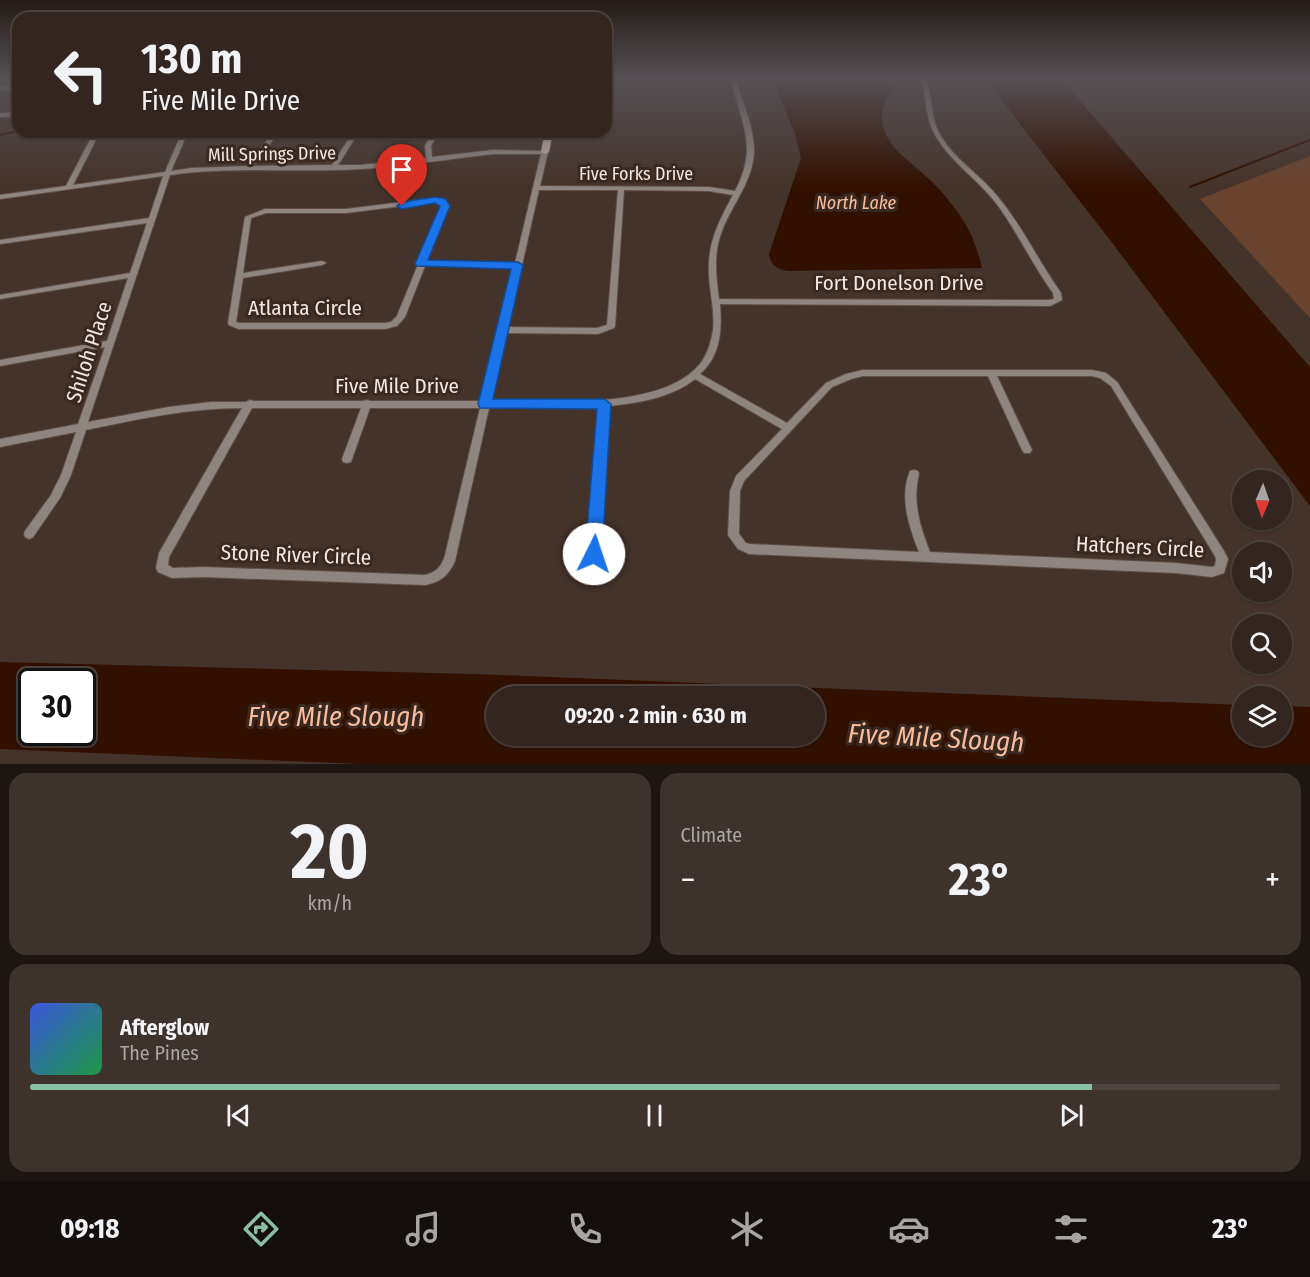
<!DOCTYPE html>
<meta charset="utf-8">
<style>
body{margin:0;font-family:"Fira Sans Condensed",sans-serif;background:#3e322d;color:#f1f3f6;height:100vh;display:flex;flex-direction:column;font-size:22px;white-space:nowrap}
*{box-sizing:border-box;margin:0}
p{font-size:20px;color:#a9a5a5}
.icon{flex:none;width:33px;height:33px;fill:none;stroke:currentColor;stroke-width:2;stroke-linecap:round;stroke-linejoin:round}
.map{position:relative;height:764px;overflow:hidden}
.sheet{display:flex;flex-direction:column;gap:9px;padding:9px;background:#1c1512;flex:1}
.sheet>*{flex:none}
.banner{position:absolute;left:12px;top:12px;width:600px;height:126px;border-radius:18px;box-shadow:0 2px 4px #0004,0 0 0 2px #4e433e;background:#332620;color:#f1f3f6;overflow:hidden}
.needle{width:39px;rotate:182deg}
.fabs{position:absolute;left:1232px;top:470px;display:grid;gap:12px}
.fabs a{display:grid;place-items:center;width:60px;height:60px;border-radius:50%;background:#332620;box-shadow:0 2px 4px #0004,0 0 0 2px #4e433e;font-size:30px}
.speed{position:absolute;left:18px;top:668px;display:flex;gap:12px;font-size:30px;font-weight:700;text-align:center}
.speed>*{display:grid;place-content:center;width:78px;height:78px;border-radius:50%;background:#332620;box-shadow:0 2px 4px #0004,0 0 0 2px #4e433e;line-height:1}
.speed .limit{border:3px solid #111;border-radius:9px;background:#fff;color:#111}
.pin{position:absolute;display:grid;place-items:center;width:51px;height:51px;color:#fff;margin:-62px -26px;border-radius:50% 50% 50% 0;rotate:-45deg;box-shadow:0 0 6px #0007}
.pin .icon{rotate:45deg}
.me{position:absolute;width:66px;margin:-33px;rotate:4deg;stroke-linejoin:round;filter:drop-shadow(0 0 4px #0008)}
.turn{display:flex;align-items:center;gap:21px;height:126px;padding:0 30px;font-size:27px}
.turn .icon{width:78px;height:78px;stroke-width:2.5}
.turn b{display:block;font-size:42px;line-height:51px}
.big{font-size:45px;font-weight:700;line-height:1.1}
.sheet .tile{flex:1;display:flex;flex-direction:column;justify-content:center;gap:9px;min-width:0;padding:0 21px;border-radius:18px;background:#3e322d}
.sheet .dial{align-items:center;gap:0}
.dial b{font-size:78px;line-height:1}
.song{display:flex;align-items:center;gap:18px}
.cover{width:72px;height:72px;border-radius:9px;background:linear-gradient(135deg,hsl(230 70% 55%),hsl(140 70% 35%))}
.played{height:6px;border-radius:3px;background:linear-gradient(90deg,#8abfa5 85%,#4e433e 85%)}
.keys{display:flex;justify-content:space-around;direction:ltr}
.heat{display:flex;justify-content:space-between;align-items:center;font-size:33px;direction:ltr}
.sheet .tiles{flex:1;display:grid;gap:9px;grid-template-columns:1fr 1fr}
.tile:last-child{grid-column:span 2}
.trip{position:absolute;left:486px;top:686px;width:339px;height:60px;border-radius:30px;background:#332620;box-shadow:0 2px 4px #0004,0 0 0 2px #4e433e;font-weight:700;line-height:60px;text-align:center}
.menu{display:flex;height:96px;justify-content:space-around;align-items:center;background:#140f0d;color:#a9a5a5}
.menu .icon{width:42px;height:42px}
.menu .active{color:#8abfa5}
.menu b{font-size:27px;color:#f1f3f6}
.map>svg:first-child{display:block}
.green{fill:#69432e}
.water{fill:#311000;fill-rule:evenodd}
.lines{fill:none;stroke-linecap:round;stroke-linejoin:round}
.stream{stroke:#311000;stroke-width:2}
.street-casing{stroke:#605047;stroke-width:2}
.secondary-casing{stroke:#605047;stroke-width:2}
.street{fill:#8e8580;fill-rule:evenodd}
.secondary{fill:#bfb0a9;fill-rule:evenodd}
.route{fill:#1a73e8;stroke:#114b97;stroke-width:1.5}
.labels{text-anchor:middle;dominant-baseline:central;stroke-width:6;stroke-linejoin:round;paint-order:stroke}
.far-street-label{font-size:18px;fill:#f2e7e1;stroke:#3a2920}
.far-water-label{font-size:18px;font-style:italic;fill:#fbbc9c;stroke:#3a2920}
.street-label{font-size:21px;fill:#f2e7e1;stroke:#3a2920}
.near-water-label{font-size:27px;font-style:italic;fill:#fbbc9c;stroke:#3a2920}
</style>
<div class="map">
<svg width="1310" height="764" viewBox="0 0 1310 764">
<rect width="100%" height="100%" fill="#44332a"/>
<path class="green" d="M 1310,156 L 1310,318 L 1200,199 Z"/>
<path class="water" d="M 772,79 L 889,79 L 892,88 C 861,139 910,157 938,188 C 962,215 974,233 982,268 L 788,271 C 777,269 771,266 769,254 L 801,158 L 795,134 Z
M 985,79 L 1061,79 L 1310,367 L 1310,506 L 1110,240 Z
M 0,662 L 474,674 L 1242,705 L 1242,735 L 1281,735 L 1281,706 L 1310,707 L 1310,764 L 360,764 L 0,749 ZM 32,681 L 82,681 L 82,732 L 32,732 ZM 496,696 L 814,696 L 814,735 L 496,735 Z"/>
<g class="lines">
<path class="stream" d="M 606,81 L 618,79
M 0,135 L 18,131
M 1190,187 L 1310,140"/>
<g class="street-casing">
<path id="street" d="M 731,79 L 736,79 C 742,103 754,126 754,150 C 754,180 732,204 722,231 C 713,253 716,276 719,299 L 1049,300 L 1054,299 L 1053,293 C 1032,264 1017,231 996,203 C 977,178 949,161 934,133 C 925,116 927,97 921,79 L 926,79 C 933,97 930,116 939,133 C 953,159 980,174 998,197 C 1022,226 1039,262 1061,293 L 1062,300 L 1050,306 L 720,304 C 722,329 721,356 700,374 L 787,423 L 826,383 L 846,374 L 863,370 L 1092,370 L 1106,373 L 1117,382 L 1224,551 L 1228,559 L 1224,573 L 1212,577 L 1176,573 L 749,554 L 738,549 L 728,535 L 730,491 L 736,476 L 782,429 L 695,379 C 672,398 637,403 609,406 L 600,554 L 598,557 L 594,559 L 590,557 L 588,554 L 599,407 L 489,408 L 455,561 C 448,576 441,582 425,585 L 204,577 L 172,578 L 158,572 L 156,568 L 159,553 L 242,408 C 188,408 139,419 86,430 L 71,475 L 60,498 L 33,537 L 29,539 L 25,537 L 24,534 L 25,531 L 51,495 L 61,475 L 76,432 L 0,447 L 0,439 L 78,424 L 105,347 L 0,366 L 0,360 L 107,341 L 128,278 L 0,299 L 0,295 L 130,273 L 147,223 L 0,244 L 0,240 L 149,218 L 163,176 L 0,199 L 0,195 L 66,186 L 94,132 L 100,132 L 73,185 L 165,172 L 182,132 L 188,132 L 171,171 L 192,168 L 247,166 L 268,139 L 271,132 L 277,132 L 273,140 L 253,166 L 332,165 L 353,132 L 359,132 L 338,165 L 361,165 L 426,158 L 425,146 L 432,132 L 438,132 L 431,146 L 432,157 L 493,150 L 547,151 L 548,152 L 540,186 L 709,187 L 735,191 C 759,146 741,124 731,79 ZM 493,154 L 541,154 L 515,263 L 427,262 L 448,206 L 444,201 L 435,198 L 346,209 L 265,209 L 245,217 L 228,323 L 229,325 L 239,329 L 385,329 L 397,326 L 405,317 L 425,266 L 514,267 L 482,401 L 371,401 L 367,400 L 363,401 L 254,401 L 250,400 L 246,402 L 211,402 L 169,407 L 88,422 L 170,175 C 234,166 298,173 361,169 C 405,166 449,159 493,154 ZM 539,190 L 618,190 L 607,325 L 597,328 L 508,327 ZM 624,190 L 709,191 L 733,195 C 718,223 707,243 709,276 C 710,294 715,312 713,330 C 711,342 708,354 700,364 C 662,411 546,401 491,401 L 506,333 L 598,334 L 614,328 L 615,326 ZM 435,202 L 440,203 L 442,206 L 397,316 L 391,322 L 385,323 L 240,323 L 236,322 L 243,278 L 322,265 L 326,263 L 322,261 L 243,273 L 251,218 L 266,213 L 346,213 ZM 863,376 L 988,376 L 1022,450 L 1024,453 L 1030,453 L 1032,450 L 997,376 L 1092,376 L 1100,378 L 1111,386 L 1215,556 L 1216,559 L 1215,566 L 1212,567 L 1176,563 L 930,552 C 920,527 912,501 919,474 L 918,471 L 914,470 L 910,471 C 899,497 909,527 919,552 L 750,544 L 746,543 L 739,534 L 740,491 L 744,481 L 832,387 L 851,379 ZM 252,408 L 361,408 L 342,459 L 343,462 L 347,463 L 351,462 L 352,459 L 370,408 L 480,408 L 445,555 C 442,566 437,572 425,575 L 204,567 L 173,568 L 168,565 L 169,557 Z
M 18,85 L 18,89 L 0,90 L 0,86 Z
M 18,112 L 18,116 L 0,117 L 0,113 Z"/>
</g>
<g class="secondary-casing">
<path id="secondary" d="M 545,132 L 553,132 L 549,152 L 545,154 L 541,152 Z"/>
</g>
<use href="#street" class="street"/>
<use href="#secondary" class="secondary"/>
</g>
<linearGradient id="sky" x2="0" y2="1"><stop stop-color="#251c17"/><stop offset="0.42" stop-color="#565055"/><stop offset="1" stop-color="#565055" stop-opacity="0"/></linearGradient>
<rect width="1310" height="186" fill="url(#sky)"/>
<path class="route" d="M 435,197 L 446,199 L 450,206 L 428,260 L 518,262 L 523,265 L 493,399 L 604,399 L 611,404 L 602,554 L 600,560 L 594,562 L 588,560 L 585,554 L 597,409 L 480,408 L 478,404 L 511,269 L 417,266 L 415,264 L 440,206 L 435,203 L 402,209 L 397,206 L 402,202 Z"/>
<g class="labels">
<g class="far-street-label">
<text transform="translate(272 154) rotate(-1)">Mill Springs Drive</text>
<text x="636" y="174">Five Forks Drive</text>
</g>
<g class="far-water-label">
<text x="856" y="203">North Lake</text>
</g>
<g class="street-label">
<text x="899" y="283">Fort Donelson Drive</text>
<text x="305" y="308">Atlanta Circle</text>
<text transform="translate(89 352) rotate(-72)">Shiloh Place</text>
<text x="397" y="386">Five Mile Drive</text>
<text transform="translate(1140 547) rotate(3)">Hatchers Circle</text>
<text transform="translate(296 555) rotate(2)">Stone River Circle</text>
</g>
<g class="near-water-label">
<text x="336" y="717">Five Mile Slough</text>
<text transform="translate(936 738) rotate(3)">Five Mile Slough</text>
</g>
</g>
</svg>
<div class="fabs">
<a><svg class="needle" viewBox="-14 -14 28 28"><path d="M0-13l5 13h-10z" fill="#e53935"/><path d="M0 13l5-13h-10z" fill="#a9a5a5"/></svg></a>
<a><svg class="icon" aria-label="sound" viewBox="0 0 24 24"><path d="M4 9h4l5-4v14l-5-4H4zM17 9q2 3 0 6"/></svg></a>
<a><svg class="icon" aria-label="search" viewBox="0 0 24 24"><circle cx="10" cy="10" r="6"/><path d="M15 15l6 6"/></svg></a>
<a><svg class="icon" aria-label="layers" viewBox="0 0 24 24"><path d="M12 4l9 5-9 5-9-5zM3 14l9 5 9-5"/></svg></a>
</div>
<div class="speed"><div class="limit">30</div></div>
<div class="pin" style="left:402px;top:206px;background:#d93025"><svg class="icon" aria-label="arrive" viewBox="0 0 24 24"><path d="M6 21V4h12l-3 4 3 4H6"/></svg></div>
<svg class="me" style="left:594px;top:554px" viewBox="-20 -20 40 40"><circle r="19" fill="#fff"/><path d="M0-13L10 11 0 6-10 11z" fill="#1a73e8"/></svg>
<div class="trip">09:20 · 2 min · 630 m</div>
<div class="banner">
<div class="turn"><svg class="icon" aria-label="left" viewBox="0 0 24 24"><path d="M17 20v-9H6M10 6l-5 5 5 5"/></svg><div><b>130 m</b>Five Mile Drive</div></div>
</div>
</div>
<section class="sheet">
<div class="tiles">
<div class="tile dial"><b>20</b><p>km/h</p></div>
<div class="tile"><p>Climate</p>
<div class="heat"><a>−</a><b class="big">23°</b><a>+</a></div>
</div>
<div class="tile">
<div class="song"><i class="cover"></i><div><b>Afterglow</b><p>The Pines</p></div></div>
<div class="played"></div>
<div class="keys"><svg class="icon" aria-label="previous" viewBox="0 0 24 24"><path d="M18 5L8 12l10 7zM5 5v14"/></svg><svg class="icon" aria-label="pause" viewBox="0 0 24 24"><path d="M8 5v14M16 5v14"/></svg><svg class="icon" aria-label="next" viewBox="0 0 24 24"><path d="M6 5l10 7-10 7zM19 5v14"/></svg></div>
</div>
</div>
</section>
<nav class="menu">
<b>09:18</b>
<svg class="icon active" aria-label="directions" viewBox="0 0 24 24"><path d="M12 3l9 9-9 9-9-9zM9 14v-3h6M13 9l2 2-2 2"/></svg>
<svg class="icon" aria-label="music" viewBox="0 0 24 24"><path d="M9 18V5l10-2v13"/><circle cx="6" cy="18" r="3"/><circle cx="16" cy="16" r="3"/></svg>
<svg class="icon" aria-label="phone" viewBox="0 0 24 24"><path d="M5 4h4l2 5-3 2q2 4 5 5l2-3 5 2v4C11 20 4 13 5 4z"/></svg>
<svg class="icon" aria-label="climate" viewBox="0 0 24 24"><path d="M12 3v18M4 7l16 10M4 17L20 7"/></svg>
<svg class="icon" aria-label="car" viewBox="0 0 24 24"><path d="M5 17H2v-5l4-1 3-4h7l3 4 3 1v5h-3M9 17h6M6 11h13"/><circle cx="7" cy="17" r="2"/><circle cx="17" cy="17" r="2"/></svg>
<svg class="icon" aria-label="filters" viewBox="0 0 24 24"><path d="M4 7h16M4 17h16"/><circle cx="9" cy="7" r="2"/><circle cx="15" cy="17" r="2"/></svg>
<b>23°</b>
</nav>
